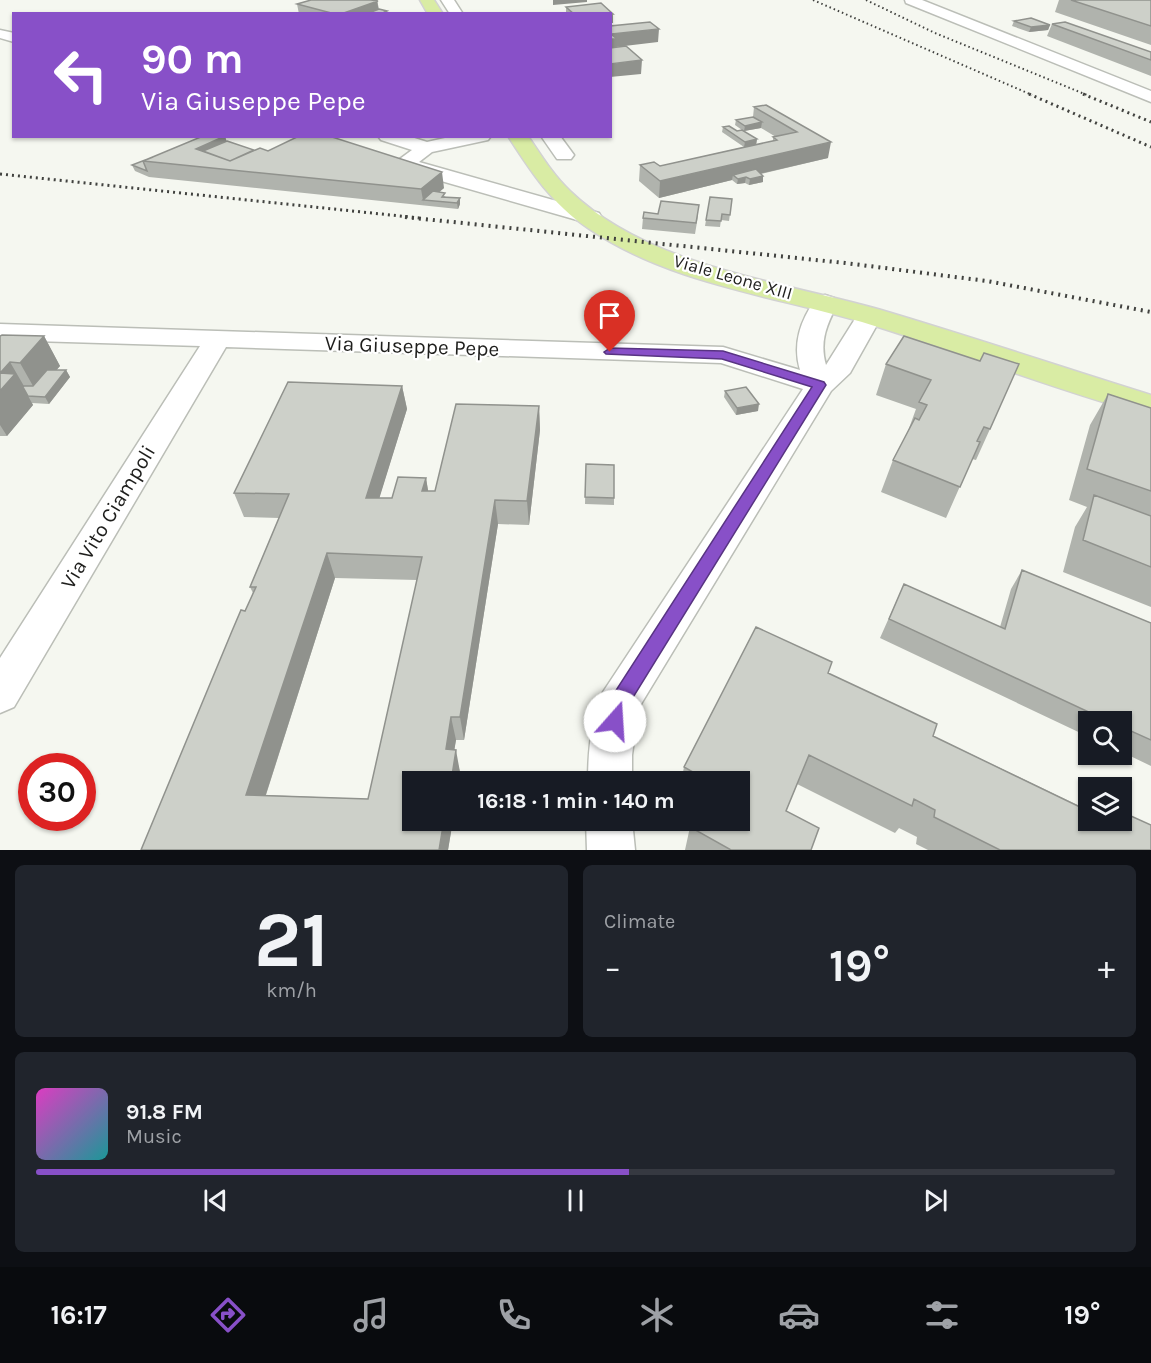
<!DOCTYPE html>
<meta charset="utf-8">
<style>
body{margin:0;font-family:Karla,sans-serif;background:#20242c;color:#f1f3f6;height:100vh;display:flex;flex-direction:column;font-size:22px;white-space:nowrap}
*{box-sizing:border-box;margin:0}
p{font-size:20px;color:#9ea1a6}
.icon{flex:none;width:33px;height:33px;fill:none;stroke:currentColor;stroke-width:2;stroke-linecap:round;stroke-linejoin:round}
.map{position:relative;height:850px;overflow:hidden}
.details{display:flex;flex-direction:column;gap:15px;padding:15px;background:#0d0f14;flex:1}
.details>*{flex:none}
.top-card{position:absolute;left:12px;top:12px;width:600px;height:126px;border-radius:0px;box-shadow:0 2px 4px #0004;background:#8850c8;color:#fff;overflow:hidden}
.buttons{position:absolute;left:1078px;top:711px;display:grid;gap:12px}
.buttons a{display:grid;place-items:center;width:54px;height:54px;border-radius:0px;background:#171b24;box-shadow:0 2px 4px #0004;font-size:30px}
.speed{position:absolute;left:18px;top:753px;display:flex;gap:12px;font-size:30px;font-weight:700;text-align:center}
.speed>*{display:grid;place-content:center;width:78px;height:78px;border-radius:50%;background:#171b24;box-shadow:0 2px 4px #0004;line-height:1}
.speed .limit{border:9px solid #d22;background:#fff;color:#111}
.pin{position:absolute;display:grid;place-items:center;width:51px;height:51px;color:#fff;margin:-62px -26px;border-radius:50% 50% 50% 0;rotate:-45deg;box-shadow:0 0 6px #0007}
.pin .icon{rotate:45deg}
.me{position:absolute;width:66px;margin:-33px;rotate:19deg;stroke-linejoin:round;filter:drop-shadow(0 0 4px #0008)}
.turn{display:flex;align-items:center;gap:21px;height:126px;padding:0 30px;font-size:27px}
.turn .icon{width:78px;height:78px;stroke-width:2.5}
.turn b{display:block;font-size:42px;line-height:51px}
.big{font-size:45px;font-weight:700;line-height:1.1}
.details .card{flex:1;display:flex;flex-direction:column;justify-content:center;gap:9px;min-width:0;padding:0 21px;border-radius:9px;background:#20242c}
.details .dial{align-items:center;gap:0}
.dial b{font-size:78px;line-height:1}
.song{display:flex;align-items:center;gap:18px}
.cover{width:72px;height:72px;border-radius:9px;background:linear-gradient(135deg,hsl(310 70% 55%),hsl(180 70% 35%))}
.played{height:6px;border-radius:3px;background:linear-gradient(90deg,#8850c8 55%,#363941 55%)}
.keys{display:flex;justify-content:space-around;direction:ltr}
.heat{display:flex;justify-content:space-between;align-items:center;font-size:33px;direction:ltr}
.details .tiles{flex:1;display:grid;gap:15px;grid-template-columns:1fr 1fr}
.card:last-child{grid-column:span 2}
.trip{position:absolute;left:402px;top:771px;width:348px;height:60px;border-radius:0px;background:#171b24;box-shadow:0 2px 4px #0004;font-weight:700;line-height:60px;text-align:center}
.dock{display:flex;height:96px;justify-content:space-around;align-items:center;background:#090b0e;color:#9ea1a6}
.dock .icon{width:42px;height:42px}
.dock .selected{color:#8850c8}
.dock b{font-size:27px;color:#f1f3f6}
.map>svg:first-child{display:block}
.lines{fill:none;stroke-linecap:round;stroke-linejoin:round}
.minor-casing{stroke:#bbbeb7;stroke-width:3}
.major-casing{stroke:#d2d2d2;stroke-width:3}
.minor{fill:#fff;fill-rule:evenodd}
.major{fill:#d9eca4;fill-rule:evenodd}
.rail-far2{stroke:#41423f;stroke-width:2;stroke-dasharray:1.5 3;stroke-linecap:butt}
.rail-far1{stroke:#41423f;stroke-width:3;stroke-dasharray:2 4;stroke-linecap:butt}
.rail{stroke:#41423f;stroke-width:4;stroke-dasharray:2 5;stroke-linecap:butt}
.wall{fill:#b0b3ad;fill-rule:evenodd}
.shaded-wall{fill:#90928d}
.building{fill:#cdd0c9;stroke:#90928d;stroke-width:1.5;fill-rule:evenodd}
.route{fill:#8850c8;stroke:#583482;stroke-width:1.5}
.labels{text-anchor:middle;dominant-baseline:central;stroke-width:4.5;stroke-linejoin:round;paint-order:stroke}
.far-street-label{font-size:18px;fill:#1e1e1c;stroke:#fff}
.street-label{font-size:21px;fill:#1e1e1c;stroke:#fff}
</style>
<div class="map">
<svg width="1151" height="850" viewBox="0 0 1151 850">
<rect width="100%" height="100%" fill="#f5f7f0"/>
<g class="lines">
<g class="minor-casing">
<path id="minor" d="M 441,0 L 454,0 L 463,14 L 450,14 Z
M 905,0 L 922,0 L 1151,91 L 1151,102 L 906,3 Z
M 0,30 L 14,33 L 14,42 L 0,38 Z
M 378,136 L 408,136 L 427,142 L 454,136 L 491,136 L 488,140 L 432,152 L 419,162 L 599,213 L 602,218 L 599,223 L 591,224 L 396,168 L 393,164 L 412,150 L 381,140 Z
M 541,136 L 560,136 L 574,155 L 571,159 L 557,159 Z
M 825,295 L 834,298 L 838,303 C 827,324 819,341 826,365 L 860,311 L 869,308 L 878,311 L 882,316 L 850,373 L 831,391 L 638,709 L 632,755 L 632,782 L 588,782 C 588,751 591,719 603,692 L 803,389 L 721,363 L 226,347 L 14,707 L 0,713 L 0,658 L 200,346 L 0,340 L 0,324 L 723,347 L 800,370 C 792,343 801,320 816,298 Z
M 586,820 L 632,820 L 635,850 L 587,850 Z"/>
</g>
<g class="major-casing">
<path id="major" d="M 420,0 L 434,0 L 443,14 L 428,14 Z
M 508,136 L 528,136 C 541,155 553,175 570,191 C 649,267 780,281 881,310 C 972,337 1061,367 1151,395 L 1151,416 C 1054,390 958,351 862,322 C 770,295 668,283 588,228 C 552,204 531,172 508,136 Z"/>
</g>
<use href="#minor" class="minor"/>
<use href="#major" class="major"/>
<path class="rail-far2" d="M 813,0 L 1032,95
M 866,0 L 935,33 L 1087,95"/>
<path class="rail-far1" d="M 1029,94 L 1151,147
M 1083,94 L 1151,122
M 0,174 L 419,218"/>
<path class="rail" d="M 405,217 L 845,263 L 987,281 L 1151,312"/>
</g>
<path class="wall" d="M 311,0 L 377,0 L 379,9 L 387,11 L 388,14 L 299,14 L 297,4 Z
M 1059,0 L 1151,0 L 1151,45 L 1055,12 Z
M 566,7 L 613,14 L 613,23 L 610,23 L 610,14 L 566,14 Z
M 1014,21 L 1050,25 L 1048,30 L 1029,32 L 1012,26 Z
M 1052,24 L 1151,52 L 1151,76 L 1047,36 Z
M 766,105 L 828,158 L 761,174 L 763,176 L 763,182 L 749,185 L 745,183 L 737,184 L 732,180 L 659,198 L 639,181 L 640,165 L 660,166 L 744,147 L 722,132 L 723,127 L 737,131 L 742,130 L 735,125 L 736,120 L 753,117 L 754,107 ZM 761,128 L 776,137 L 773,137 L 773,141 L 756,145 L 757,139 L 744,131 Z
M 225,136 L 226,141 L 254,150 L 268,151 L 444,188 L 439,192 L 446,197 L 460,204 L 458,209 L 149,177 L 135,171 L 132,165 Z
M 710,197 L 732,199 L 729,221 L 721,220 L 720,227 L 705,226 Z
M 698,216 L 695,234 L 642,229 L 643,218 Z
M 0,336 L 44,336 L 60,366 L 56,370 L 66,370 L 70,377 L 49,404 L 32,403 L 33,405 L 7,436 L 0,436 Z
M 904,336 L 990,429 L 976,460 L 972,459 L 946,518 L 881,492 L 893,460 L 908,431 L 916,409 L 876,395 L 886,364 Z
M 402,386 L 407,409 L 379,498 L 392,498 L 426,478 L 428,491 L 435,491 L 539,406 L 540,430 L 529,525 L 498,524 L 464,740 L 456,740 L 454,750 L 460,772 L 459,782 L 412,782 L 453,820 L 448,850 L 141,850 L 253,593 L 250,587 L 279,518 L 244,517 L 234,493 ZM 335,578 L 417,580 L 368,799 L 266,795 Z
M 725,391 L 758,411 L 736,415 L 724,397 Z
M 1108,394 L 1151,408 L 1151,607 L 1063,572 L 1075,527 L 1087,507 L 1069,500 L 1090,425 Z
M 586,464 L 614,498 L 614,505 L 585,504 Z
M 1022,570 L 1151,623 L 1151,766 L 1122,752 L 1122,722 L 1089,722 L 1089,737 L 880,638 L 904,584 L 1000,627 L 1011,589 Z
M 828,673 L 933,736 L 1082,807 L 1089,800 L 1089,820 L 1151,850 L 928,850 L 916,844 L 917,837 L 899,828 L 895,833 L 797,784 L 786,811 L 811,850 L 685,850 L 690,827 L 740,782 L 681,782 L 684,767 Z"/>
<path class="shaded-wall" d="M 368,0 L 377,0 L 379,13 L 341,14 Z
M 553,0 L 587,0 L 587,2 L 553,5 Z
M 610,14 L 613,14 L 613,23 L 610,23 Z
M 1050,25 L 1048,30 L 1029,32 L 1031,27 Z
M 659,29 L 658,42 L 616,47 L 616,52 L 610,53 L 611,34 Z
M 642,60 L 641,74 L 610,77 L 610,64 Z
M 762,122 L 761,128 L 744,131 L 745,126 Z
M 225,136 L 230,152 L 198,156 L 196,149 Z
M 757,139 L 756,145 L 744,147 L 745,142 Z
M 831,142 L 828,158 L 746,177 L 745,183 L 737,184 L 738,179 L 733,175 L 732,180 L 659,198 L 660,181 Z
M 442,172 L 444,188 L 430,200 L 423,200 L 424,206 L 421,189 Z
M 763,176 L 763,182 L 749,185 L 750,179 Z
M 460,198 L 460,204 L 458,209 L 457,203 Z
M 44,336 L 60,366 L 37,393 L 20,363 Z
M 10,362 L 28,393 L 27,394 L 33,405 L 7,436 L 0,425 L 0,373 Z
M 66,370 L 70,377 L 49,404 L 45,397 Z
M 402,386 L 407,409 L 372,522 L 366,498 Z
M 759,404 L 758,411 L 736,415 L 737,408 Z
M 539,406 L 540,430 L 529,525 L 527,501 Z
M 426,478 L 430,502 L 422,491 Z
M 495,500 L 498,524 L 464,740 L 460,717 Z
M 327,553 L 335,578 L 259,816 L 246,795 Z
M 451,717 L 456,740 L 451,771 L 446,749 Z
M 456,750 L 460,772 L 459,782 L 451,782 Z
M 444,820 L 453,820 L 448,850 L 439,850 Z"/>
<path class="building" d="M 311,0 L 371,0 L 378,1 L 341,14 L 335,14 L 297,4 Z
M 1071,0 L 1151,0 L 1151,26 Z
M 601,3 L 613,14 L 574,14 L 566,7 Z
M 379,9 L 387,11 L 380,14 L 366,14 Z
M 1031,18 L 1050,25 L 1031,27 L 1014,21 Z
M 650,22 L 659,29 L 611,34 L 617,39 L 610,39 L 610,26 Z
M 1065,22 L 1151,52 L 1151,60 L 1052,24 Z
M 626,46 L 642,60 L 610,64 L 610,48 Z
M 766,105 L 831,142 L 660,181 L 640,165 L 654,162 L 660,166 L 777,140 L 773,137 L 797,132 L 754,107 Z
M 753,117 L 762,122 L 745,126 L 736,120 Z
M 729,126 L 737,131 L 742,130 L 757,139 L 745,142 L 723,127 Z
M 203,136 L 225,136 L 196,149 L 230,161 L 260,148 L 268,151 L 299,136 L 329,136 L 442,172 L 421,189 L 143,161 Z
M 227,141 L 254,150 L 230,161 L 203,151 Z
M 153,157 L 143,161 L 147,171 L 132,165 Z
M 756,169 L 763,176 L 750,179 L 746,177 L 738,179 L 733,175 Z
M 433,191 L 445,193 L 442,197 L 460,198 L 457,203 L 423,200 Z
M 710,197 L 732,199 L 730,215 L 722,214 L 721,221 L 706,220 Z
M 661,201 L 699,205 L 696,223 L 643,218 L 644,212 L 658,214 Z
M 2,335 L 44,336 L 20,363 L 10,362 L 0,373 L 15,374 L 0,391 L 0,336 Z
M 904,336 L 980,361 L 984,353 L 1019,364 L 990,429 L 984,427 L 977,441 L 980,442 L 960,487 L 893,460 L 915,418 L 919,420 L 927,405 L 919,402 L 931,380 L 886,364 Z
M 47,370 L 66,370 L 45,397 L 28,396 L 23,387 L 24,386 L 33,386 Z
M 288,382 L 402,386 L 366,498 L 392,498 L 398,477 L 426,478 L 422,491 L 435,491 L 456,404 L 539,406 L 527,501 L 495,500 L 460,717 L 451,717 L 446,749 L 456,750 L 451,782 L 412,782 L 412,820 L 444,820 L 439,850 L 141,850 L 232,631 L 241,610 L 245,611 L 256,587 L 250,587 L 289,494 L 234,493 ZM 327,553 L 422,557 L 368,799 L 246,795 Z
M 746,387 L 759,404 L 737,408 L 725,391 Z
M 1108,394 L 1151,408 L 1151,491 L 1087,469 Z
M 586,464 L 614,465 L 614,498 L 585,497 Z
M 1094,495 L 1151,516 L 1151,567 L 1083,540 Z
M 1022,570 L 1151,623 L 1151,740 L 1122,727 L 1122,722 L 1110,722 L 889,619 L 904,584 L 1005,629 Z
M 756,627 L 832,662 L 828,673 L 937,724 L 933,736 L 1088,811 L 1089,807 L 1089,820 L 1122,820 L 1122,812 L 1151,825 L 1151,850 L 1000,850 L 934,817 L 935,810 L 914,799 L 912,806 L 809,755 L 786,811 L 819,828 L 811,850 L 731,850 L 690,827 L 693,820 L 740,820 L 740,782 L 710,782 L 684,767 Z"/>
<path class="route" d="M 610,348 L 723,351 L 824,382 L 826,385 L 627,707 L 622,728 L 615,730 L 608,728 L 605,721 L 611,698 L 812,387 L 722,359 L 606,354 L 604,352 Z"/>
<g class="labels">
<g class="far-street-label">
<text transform="translate(733 277) rotate(16)">Viale Leone XIII</text>
</g>
<g class="street-label">
<text transform="translate(412 346) rotate(2)">Via Giuseppe Pepe</text>
<text transform="translate(108 517) rotate(-59)">Via Vito Ciampoli</text>
</g>
</g>
</svg>
<div class="buttons">
<a><svg class="icon" aria-label="search" viewBox="0 0 24 24"><circle cx="10" cy="10" r="6"/><path d="M15 15l6 6"/></svg></a>
<a><svg class="icon" aria-label="layers" viewBox="0 0 24 24"><path d="M12 4l9 5-9 5-9-5zM3 14l9 5 9-5"/></svg></a>
</div>
<div class="speed"><div class="limit">30</div></div>
<div class="pin" style="left:610px;top:352px;background:#d93025"><svg class="icon" aria-label="arrive" viewBox="0 0 24 24"><path d="M6 21V4h12l-3 4 3 4H6"/></svg></div>
<svg class="me" style="left:615px;top:721px" viewBox="-20 -20 40 40"><circle r="19" fill="#fff"/><path d="M0-13L10 11 0 6-10 11z" fill="#8850c8"/></svg>
<div class="trip">16:18 · 1 min · 140 m</div>
<div class="top-card">
<div class="turn"><svg class="icon" aria-label="left" viewBox="0 0 24 24"><path d="M17 20v-9H6M10 6l-5 5 5 5"/></svg><div><b>90 m</b>Via Giuseppe Pepe</div></div>
</div>
</div>
<section class="details">
<div class="tiles">
<div class="card dial"><b>21</b><p>km/h</p></div>
<div class="card"><p>Climate</p>
<div class="heat"><a>−</a><b class="big">19°</b><a>+</a></div>
</div>
<div class="card">
<div class="song"><i class="cover"></i><div><b>91.8 FM</b><p>Music</p></div></div>
<div class="played"></div>
<div class="keys"><svg class="icon" aria-label="previous" viewBox="0 0 24 24"><path d="M18 5L8 12l10 7zM5 5v14"/></svg><svg class="icon" aria-label="pause" viewBox="0 0 24 24"><path d="M8 5v14M16 5v14"/></svg><svg class="icon" aria-label="next" viewBox="0 0 24 24"><path d="M6 5l10 7-10 7zM19 5v14"/></svg></div>
</div>
</div>
</section>
<nav class="dock">
<b>16:17</b>
<svg class="icon selected" aria-label="directions" viewBox="0 0 24 24"><path d="M12 3l9 9-9 9-9-9zM9 14v-3h6M13 9l2 2-2 2"/></svg>
<svg class="icon" aria-label="music" viewBox="0 0 24 24"><path d="M9 18V5l10-2v13"/><circle cx="6" cy="18" r="3"/><circle cx="16" cy="16" r="3"/></svg>
<svg class="icon" aria-label="phone" viewBox="0 0 24 24"><path d="M5 4h4l2 5-3 2q2 4 5 5l2-3 5 2v4C11 20 4 13 5 4z"/></svg>
<svg class="icon" aria-label="climate" viewBox="0 0 24 24"><path d="M12 3v18M4 7l16 10M4 17L20 7"/></svg>
<svg class="icon" aria-label="car" viewBox="0 0 24 24"><path d="M5 17H2v-5l4-1 3-4h7l3 4 3 1v5h-3M9 17h6M6 11h13"/><circle cx="7" cy="17" r="2"/><circle cx="17" cy="17" r="2"/></svg>
<svg class="icon" aria-label="filters" viewBox="0 0 24 24"><path d="M4 7h16M4 17h16"/><circle cx="9" cy="7" r="2"/><circle cx="15" cy="17" r="2"/></svg>
<b>19°</b>
</nav>
